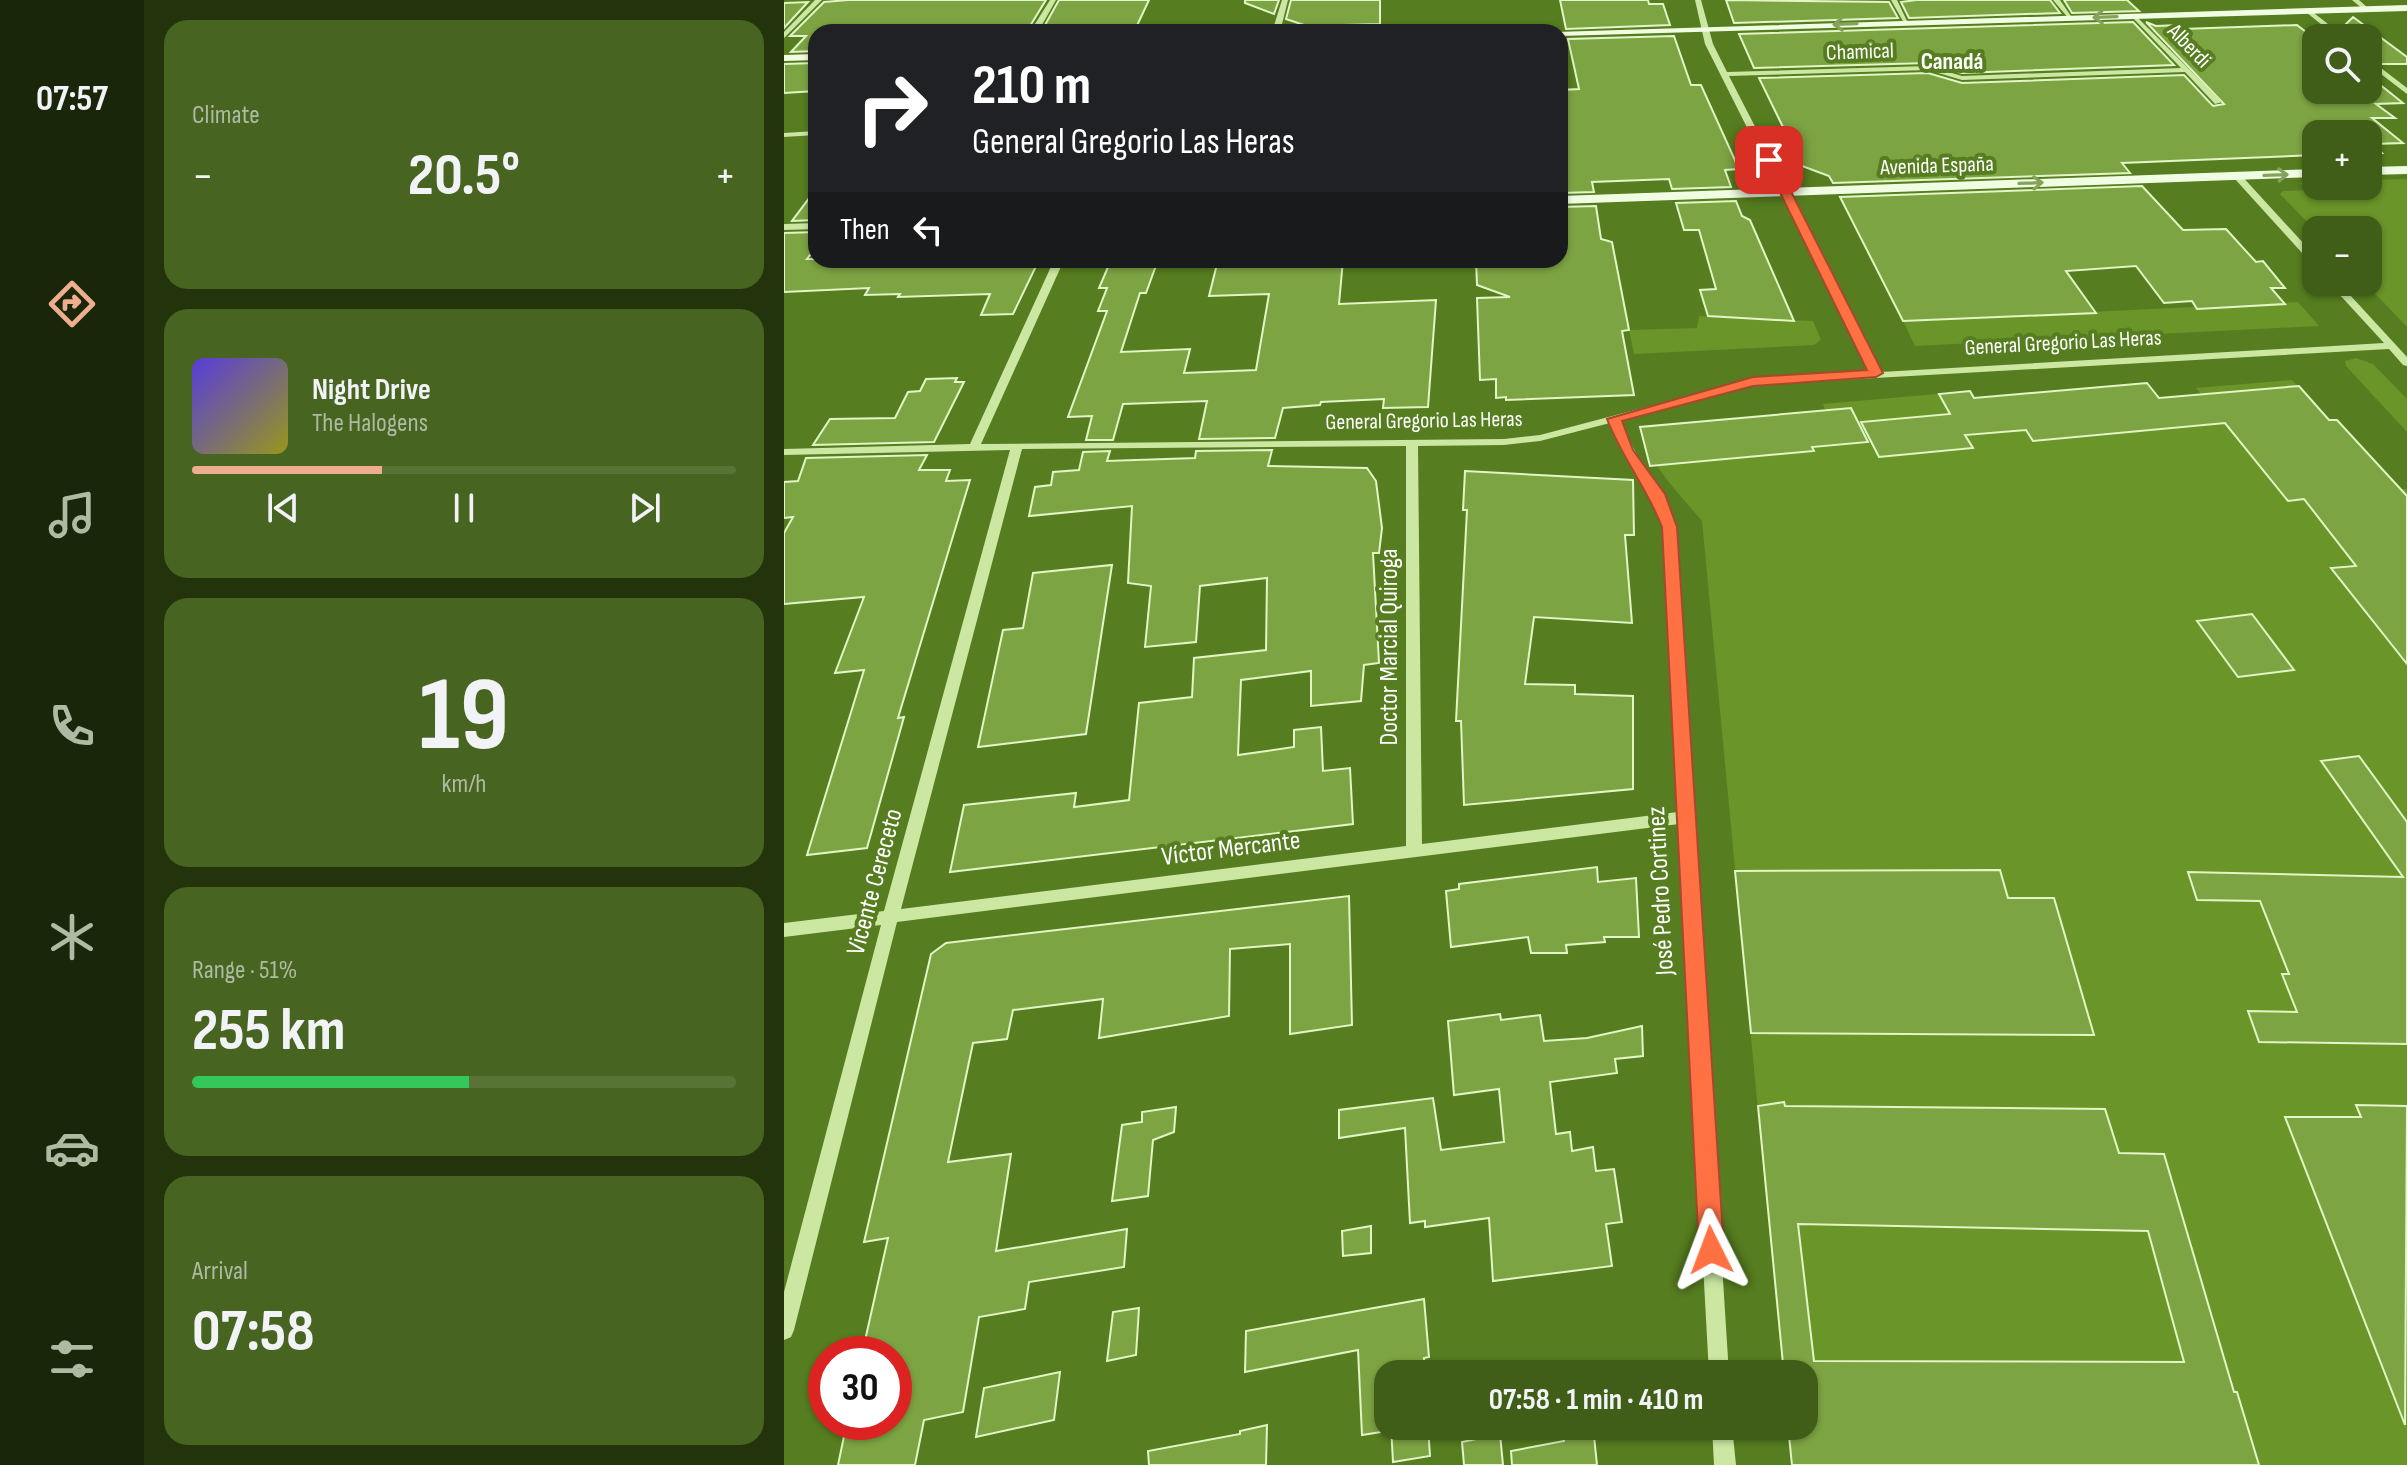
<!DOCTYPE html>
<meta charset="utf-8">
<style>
body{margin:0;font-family:"Sofia Sans Condensed",sans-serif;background:#476420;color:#f1f3f6;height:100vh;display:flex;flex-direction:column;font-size:30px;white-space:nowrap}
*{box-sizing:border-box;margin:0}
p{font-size:26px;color:#aebaa1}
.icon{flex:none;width:44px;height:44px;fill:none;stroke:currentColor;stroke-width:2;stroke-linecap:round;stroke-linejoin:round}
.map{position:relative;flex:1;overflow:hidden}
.details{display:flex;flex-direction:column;gap:20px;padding:20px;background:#23340d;width:640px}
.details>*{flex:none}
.top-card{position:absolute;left:24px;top:24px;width:760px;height:244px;border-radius:24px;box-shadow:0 2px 6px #0004;background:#202124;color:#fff;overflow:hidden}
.buttons{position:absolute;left:1518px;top:24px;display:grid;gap:16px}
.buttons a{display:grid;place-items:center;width:80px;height:80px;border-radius:16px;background:#405e17;box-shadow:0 2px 6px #0004;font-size:40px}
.speed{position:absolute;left:24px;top:1336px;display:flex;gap:16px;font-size:40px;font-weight:700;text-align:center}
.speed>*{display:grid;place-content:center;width:104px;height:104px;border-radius:50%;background:#405e17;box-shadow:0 2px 6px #0004;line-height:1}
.speed .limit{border:12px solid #d22;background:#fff;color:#111}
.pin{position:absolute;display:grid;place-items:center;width:68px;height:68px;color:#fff;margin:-34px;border-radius:16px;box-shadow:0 4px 12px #0006}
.me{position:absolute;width:88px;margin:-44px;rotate:357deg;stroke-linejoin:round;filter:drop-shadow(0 0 6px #0008)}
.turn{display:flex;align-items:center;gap:28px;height:168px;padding:0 32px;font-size:36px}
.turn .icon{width:104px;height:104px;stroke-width:2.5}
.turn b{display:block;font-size:56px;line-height:68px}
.then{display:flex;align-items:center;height:76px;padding:0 32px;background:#0003;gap:16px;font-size:30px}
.big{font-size:60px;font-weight:700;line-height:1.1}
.details .widget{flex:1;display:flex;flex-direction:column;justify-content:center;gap:12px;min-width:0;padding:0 28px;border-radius:24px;background:#476420}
.details .dial{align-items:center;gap:0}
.dial b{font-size:104px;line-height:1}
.song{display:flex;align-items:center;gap:24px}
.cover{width:96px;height:96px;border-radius:12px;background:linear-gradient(135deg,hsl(250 70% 55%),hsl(60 70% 35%))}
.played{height:8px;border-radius:4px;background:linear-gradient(90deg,#eead8d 35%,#597336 35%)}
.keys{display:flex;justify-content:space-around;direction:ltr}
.heat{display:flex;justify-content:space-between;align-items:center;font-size:44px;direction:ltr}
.charge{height:12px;border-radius:6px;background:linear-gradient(90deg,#34c759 51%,#597336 0)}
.trip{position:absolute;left:590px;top:1360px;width:444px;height:80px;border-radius:24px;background:#405e17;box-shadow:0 2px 6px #0004;font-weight:700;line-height:80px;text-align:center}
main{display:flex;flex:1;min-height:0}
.tab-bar{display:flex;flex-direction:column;width:144px;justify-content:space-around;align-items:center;background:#1a2609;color:#aebaa1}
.tab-bar .icon{width:56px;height:56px}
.tab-bar .current{color:#eead8d}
.tab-bar b{font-size:36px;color:#f1f3f6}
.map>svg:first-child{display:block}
.green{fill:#6a9529}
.building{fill:#7da443;stroke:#e2f5c5;stroke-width:2;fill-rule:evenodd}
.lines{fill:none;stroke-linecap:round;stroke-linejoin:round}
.minor{fill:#cbe7a2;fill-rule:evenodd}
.major{fill:#f1fde3;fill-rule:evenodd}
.oneway{stroke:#84a35a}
.route{fill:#ff7043;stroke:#a6492c;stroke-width:2}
.labels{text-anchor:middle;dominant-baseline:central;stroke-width:8;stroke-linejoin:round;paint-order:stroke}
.far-street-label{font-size:22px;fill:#fff;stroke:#567d1f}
.far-neighbourhood-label{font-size:24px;font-weight:bold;fill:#fff;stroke:#567d1f}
.street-label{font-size:26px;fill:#fff;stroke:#567d1f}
</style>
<main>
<nav class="tab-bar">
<b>07:57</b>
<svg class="icon current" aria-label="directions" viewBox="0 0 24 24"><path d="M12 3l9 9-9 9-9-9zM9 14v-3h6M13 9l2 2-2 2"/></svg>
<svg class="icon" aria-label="music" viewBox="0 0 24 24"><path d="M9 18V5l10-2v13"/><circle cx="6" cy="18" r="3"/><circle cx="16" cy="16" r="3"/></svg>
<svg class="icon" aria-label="phone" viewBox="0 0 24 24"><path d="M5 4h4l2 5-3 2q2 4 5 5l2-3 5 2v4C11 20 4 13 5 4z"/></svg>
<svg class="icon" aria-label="climate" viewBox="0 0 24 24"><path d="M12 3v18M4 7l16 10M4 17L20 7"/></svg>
<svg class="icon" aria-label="car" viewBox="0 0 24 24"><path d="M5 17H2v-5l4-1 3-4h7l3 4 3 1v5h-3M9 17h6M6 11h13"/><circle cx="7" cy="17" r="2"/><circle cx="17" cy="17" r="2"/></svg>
<svg class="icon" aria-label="filters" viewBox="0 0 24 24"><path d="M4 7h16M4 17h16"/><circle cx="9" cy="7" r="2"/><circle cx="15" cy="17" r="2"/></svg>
</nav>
<section class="details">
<div class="widget"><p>Climate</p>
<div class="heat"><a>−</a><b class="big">20.5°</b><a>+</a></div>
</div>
<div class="widget">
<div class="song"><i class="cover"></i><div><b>Night Drive</b><p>The Halogens</p></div></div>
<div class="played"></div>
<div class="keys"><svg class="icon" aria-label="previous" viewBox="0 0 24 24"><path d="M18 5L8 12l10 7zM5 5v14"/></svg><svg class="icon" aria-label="pause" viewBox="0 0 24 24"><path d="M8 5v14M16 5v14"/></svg><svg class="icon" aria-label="next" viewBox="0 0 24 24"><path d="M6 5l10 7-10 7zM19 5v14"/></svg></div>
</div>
<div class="widget dial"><b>19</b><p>km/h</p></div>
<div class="widget"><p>Range · 51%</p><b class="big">255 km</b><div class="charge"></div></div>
<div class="widget"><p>Arrival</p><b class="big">07:58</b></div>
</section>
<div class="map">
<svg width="1623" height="1465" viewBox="0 0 1623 1465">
<rect width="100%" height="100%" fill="#567d1f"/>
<path class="green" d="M 1623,179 L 1623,327 L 1580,282 L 1584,282 L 1584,230 L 1532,231 L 1496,194 L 1499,191 L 1525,190 L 1515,183 L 1584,186 L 1584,180 Z
M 1514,302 L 1535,326 L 1131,346 L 1119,321 Z
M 915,316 L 1029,321 L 1037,340 L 1030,345 L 850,354 L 845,330 L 913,328 Z
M 1572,358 L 1589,364 L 1623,399 L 1623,432 L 1562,366 L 1561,361 Z
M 1508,380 L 1545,420 L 1553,420 L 1580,449 L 1575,450 L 1609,489 L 1623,489 L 1623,1465 L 1008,1465 L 1020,1426 L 1020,1374 L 999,1374 L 918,521 C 894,492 865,465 856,427 L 1041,410 L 1039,404 L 1186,391 L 1190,398 L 1363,383 L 1377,401 L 1417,394 L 1412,388 Z"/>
<path class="building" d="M 64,0 L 262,0 L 246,26 L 229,26 L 226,32 L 32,32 L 32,51 L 7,52 L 22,36 L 6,36 L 40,2 Z
M 275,0 L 365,0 L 350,32 L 280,32 L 272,25 L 261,25 Z
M 461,0 L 495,0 L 490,14 L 461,3 Z
M 507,0 L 596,0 L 596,24 L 523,26 L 502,19 Z
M 776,0 L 864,0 L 865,4 L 879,4 L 886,25 L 782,29 Z
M 942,0 L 1105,2 L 1114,18 L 950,23 Z
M 1132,0 L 1266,0 L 1276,13 L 1125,18 L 1117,2 Z
M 1280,0 L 1343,0 L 1355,11 L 1288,13 Z
M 24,2 L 0,28 L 0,3 Z
M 1569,17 L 1623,57 L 1623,64 L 1597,64 L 1584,55 L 1584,38 L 1565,38 L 1556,30 Z
M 1349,22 L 1390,65 L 1178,73 L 1144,63 L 970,68 L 955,34 Z
M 1362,22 L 1372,26 L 1395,25 L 1398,29 L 1513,25 L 1522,32 L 1532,32 L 1540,38 L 1532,38 L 1532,90 L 1584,90 L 1584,75 L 1619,103 L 1592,104 L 1611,118 L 1588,118 L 1619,143 L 1589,144 L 1598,153 L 1584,153 L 1584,134 L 1532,134 L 1532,155 L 1338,163 L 1346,173 L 1049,183 L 1045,176 L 1018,166 L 975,78 L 1144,73 L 1178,83 L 1400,75 L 1429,106 L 1440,104 Z
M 890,36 L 907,85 L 917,85 L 955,169 L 941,170 L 947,187 L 888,189 L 885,179 L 808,182 L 810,192 L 776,193 L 776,90 L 795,89 L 784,39 Z
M 32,63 L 32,91 L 0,93 L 0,64 Z
M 1358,186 L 1399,230 L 1442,229 L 1472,262 L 1479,261 L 1501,288 L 1487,288 L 1501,304 L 1413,309 L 1408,301 L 1380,303 L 1352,266 L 1282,271 L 1312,313 L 1119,321 L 1056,197 Z
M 32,189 L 32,220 L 8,221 Z
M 952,201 L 958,216 L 966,220 L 1010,321 L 924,316 L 916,290 L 932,289 L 915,230 L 900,230 L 892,203 Z
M 812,206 L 817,239 L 828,242 L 845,330 L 838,331 L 850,395 L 722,400 L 722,397 L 712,398 L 712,379 L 696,380 L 693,298 L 726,297 L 693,285 L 692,260 L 776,260 L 776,207 Z
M 32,232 L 32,247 L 23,259 L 255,260 L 229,314 L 197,315 L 206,294 L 114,297 L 116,294 L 81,295 L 85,288 L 0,292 L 0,233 Z
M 327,260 L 374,260 L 362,293 L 356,293 L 337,352 L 406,349 L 400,373 L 472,370 L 485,294 L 425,296 L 434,260 L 559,260 L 555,304 L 652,300 L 644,407 L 599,408 L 600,399 L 537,402 L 536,405 L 499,408 L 491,438 L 415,439 L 423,401 L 339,404 L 329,440 L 302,440 L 308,416 L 284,417 L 323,311 L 314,311 L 323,288 L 315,288 Z
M 173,378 L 171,382 L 180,382 L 150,442 L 29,445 L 46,419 L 111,418 L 124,392 L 136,391 L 142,379 Z
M 1363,383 L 1375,398 L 1515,386 L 1545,420 L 1553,420 L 1623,496 L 1623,664 L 1547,568 L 1572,566 L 1520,499 L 1504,501 L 1441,423 L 1249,441 L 1242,430 L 1181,435 L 1189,448 L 1095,457 L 1077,422 L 1166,414 L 1155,394 L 1186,391 L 1190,398 Z
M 1067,408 L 1084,442 L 1028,447 L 1030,451 L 866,466 L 856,427 Z
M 488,450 L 484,466 L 583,468 L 592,481 L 598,528 L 595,553 L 589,553 L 595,663 L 580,665 L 577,701 L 527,706 L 527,671 L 457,680 L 454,755 L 510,747 L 510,730 L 537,727 L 539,771 L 566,768 L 569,824 L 166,872 L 180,805 L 292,793 L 290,807 L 345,800 L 355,703 L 408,697 L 410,658 L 482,650 L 483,578 L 416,586 L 412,642 L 361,647 L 367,586 L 344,583 L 348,506 L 245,516 L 251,487 L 267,485 L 269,472 L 295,470 L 299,452 L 326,451 L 323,461 L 411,458 L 412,451 Z
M 143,455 L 135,470 L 166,470 L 162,481 L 186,480 L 114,718 L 120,717 L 83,848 L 23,855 L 80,670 L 51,673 L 80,597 L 0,604 L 0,533 L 9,517 L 0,518 L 0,482 L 14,481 L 22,458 Z
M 681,471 L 849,480 L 850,535 L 841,535 L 848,623 L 750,617 L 741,684 L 791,685 L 791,694 L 849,696 L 849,789 L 680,805 L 677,721 L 672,721 L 683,510 L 679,510 Z
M 328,565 L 302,734 L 194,747 L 219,630 L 239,628 L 249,573 Z
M 1468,614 L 1510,670 L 1454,677 L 1413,621 Z
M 1575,756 L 1623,822 L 1623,1044 L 1475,1042 L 1464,1011 L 1513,1012 L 1498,974 L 1505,974 L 1476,901 L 1413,900 L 1404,872 L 1619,877 L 1537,761 Z
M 813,867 L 814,882 L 852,878 L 855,937 L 820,937 L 821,942 L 782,945 L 783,953 L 747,953 L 744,937 L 667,947 L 662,891 L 675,889 L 675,884 Z
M 1216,870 L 1224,898 L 1270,898 L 1310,1035 L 967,1033 L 951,871 Z
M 565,896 L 568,1025 L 506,1034 L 506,944 L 446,949 L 445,1016 L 315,1038 L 319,999 L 229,1010 L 223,1039 L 189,1043 L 164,1162 L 227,1154 L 212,1251 L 343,1229 L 340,1267 L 245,1282 L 241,1309 L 195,1317 L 179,1412 L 140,1420 L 131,1465 L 54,1465 L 63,1422 L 110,1422 L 110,1354 L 78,1354 L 104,1238 L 80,1242 L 147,954 L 162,943 Z
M 716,1014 L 717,1020 L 756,1015 L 760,1041 L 803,1038 L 858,1026 L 859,1056 L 831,1059 L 833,1073 L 766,1082 L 772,1134 L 786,1132 L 788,1151 L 809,1147 L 812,1171 L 830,1169 L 838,1222 L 822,1224 L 828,1266 L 709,1281 L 705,1218 L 641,1227 L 641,1221 L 626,1223 L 621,1128 L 555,1138 L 555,1110 L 649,1098 L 657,1150 L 720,1142 L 715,1089 L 670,1095 L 664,1021 Z
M 1000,1102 L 1001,1106 L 1321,1109 L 1335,1153 L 1380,1154 L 1450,1392 L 1453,1392 L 1475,1465 L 1008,1465 L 1004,1426 L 1020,1426 L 1020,1374 L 1000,1374 L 974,1106 ZM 1014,1224 L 1364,1231 L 1400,1362 L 1030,1361 Z
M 1572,1105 L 1623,1106 L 1621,1425 L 1501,1117 L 1577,1117 Z
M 392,1107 L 390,1132 L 369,1140 L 364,1196 L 328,1201 L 338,1125 L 358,1122 L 358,1112 Z
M 587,1226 L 587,1253 L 559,1256 L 558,1231 Z
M 640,1299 L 645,1357 L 640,1358 L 641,1374 L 604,1374 L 604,1431 L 578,1435 L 574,1350 L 461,1372 L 462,1331 Z
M 355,1308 L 352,1355 L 323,1361 L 329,1312 Z
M 276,1372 L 270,1420 L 192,1437 L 200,1388 Z
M 483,1425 L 482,1465 L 365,1465 L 364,1451 L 456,1434 L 456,1431 Z
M 607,1426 L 644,1426 L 646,1456 L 609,1462 Z
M 779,1426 L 809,1426 L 813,1465 L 728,1465 L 727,1451 L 780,1441 Z
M 716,1434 L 719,1465 L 680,1465 L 678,1442 Z"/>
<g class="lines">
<path class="minor" d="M 31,0 L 38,0 L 0,38 L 0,32 Z
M 266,0 L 272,0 L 254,32 L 246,32 Z
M 498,0 L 504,0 L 496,32 L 488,32 Z
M 911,0 L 917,0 L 929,44 L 943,72 L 1144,66 L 1178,76 L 1397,68 L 1348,17 L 1350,14 L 1438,102 L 1431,104 L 1401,72 L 1178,80 L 1144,70 L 945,76 L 1097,372 L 1600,343 L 1544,282 L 1554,282 L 1623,357 L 1623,366 L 1619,365 L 1605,349 L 969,385 L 836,420 C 851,458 877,489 891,527 L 945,1374 L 925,1374 L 895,824 L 113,922 L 10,1330 L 7,1337 L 0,1340 L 0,1292 L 97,925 L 0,937 L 0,923 L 100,911 L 226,450 L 0,455 L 0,449 L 186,444 L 270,260 L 280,260 L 197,444 L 720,439 L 756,435 L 969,379 L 1086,372 L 921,44 ZM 826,423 C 840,460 866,490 879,527 L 894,812 L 638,844 L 634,446 L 720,445 L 756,441 ZM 622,446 L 622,846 L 117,909 L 238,449 Z
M 1107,0 L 1113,0 L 1124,23 L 1120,23 Z
M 1269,0 L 1276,0 L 1289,19 L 1285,19 Z
M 1568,0 L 1575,0 L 1585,9 L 1580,10 Z
M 1522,10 L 1526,10 L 1562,38 L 1554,38 L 1522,12 Z
M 1584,58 L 1623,88 L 1623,94 L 1584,64 Z
M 32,131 L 32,135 L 0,137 L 0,133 Z
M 1450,174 L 1456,174 L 1532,257 L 1532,266 L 1529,265 L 1450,178 Z
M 32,223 L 32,229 L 0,230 L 0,224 Z
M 928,1426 L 948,1426 L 952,1465 L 930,1465 Z"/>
<path class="major" d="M 1623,5 L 1623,11 L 776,36 L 776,32 L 772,32 Z
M 32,54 L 32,60 L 0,61 L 0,55 Z
M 1623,166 L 1623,174 L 1584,175 L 1584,167 Z
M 1532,169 L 1532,177 L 776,204 L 776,196 Z"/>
</g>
<defs><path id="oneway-shaft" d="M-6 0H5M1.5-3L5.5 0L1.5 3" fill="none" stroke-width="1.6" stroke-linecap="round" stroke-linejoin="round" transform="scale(2)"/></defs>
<g class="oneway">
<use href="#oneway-shaft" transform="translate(1321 17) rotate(178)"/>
<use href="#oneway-shaft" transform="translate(1061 24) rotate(178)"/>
<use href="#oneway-shaft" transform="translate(1492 175) rotate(-2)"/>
<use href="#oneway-shaft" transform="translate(1247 183) rotate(-2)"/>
</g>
<path class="route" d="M 985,157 L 991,160 L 1099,373 L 1092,377 L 969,386 L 838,421 L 849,450 L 881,494 L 893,527 L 940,1250 L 936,1259 L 927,1263 L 919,1259 L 915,1250 L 878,527 C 863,488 838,458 823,419 L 969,377 L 1083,370 L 980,160 Z"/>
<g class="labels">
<g class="far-street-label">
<text transform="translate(1405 46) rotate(46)">Alberdi</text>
<text transform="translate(1076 52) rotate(-2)">Chamical</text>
<text transform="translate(1153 166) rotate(-2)">Avenida España</text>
<text transform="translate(1279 343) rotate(-3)">General Gregorio Las Heras</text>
<text transform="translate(640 421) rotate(-1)">General Gregorio Las Heras</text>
</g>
<g class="far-neighbourhood-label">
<text x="1168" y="61">Canadá</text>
</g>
<g class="street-label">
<text transform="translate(605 647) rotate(-90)">Doctor Marcial Quiroga</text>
<text transform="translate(447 849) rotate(-7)">Víctor Mercante</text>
<text transform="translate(91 882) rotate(-75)">Vicente Cereceto</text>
<text transform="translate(877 891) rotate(-93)">José Pedro Cortinez</text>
</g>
</g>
</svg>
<div class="buttons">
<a><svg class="icon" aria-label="search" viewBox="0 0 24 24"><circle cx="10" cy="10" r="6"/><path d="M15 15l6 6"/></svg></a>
<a>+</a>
<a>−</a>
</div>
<div class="speed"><div class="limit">30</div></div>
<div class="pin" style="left:985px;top:160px;background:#d93025"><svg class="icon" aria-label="arrive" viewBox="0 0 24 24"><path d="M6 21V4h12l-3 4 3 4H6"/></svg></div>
<svg class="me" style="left:927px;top:1250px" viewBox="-20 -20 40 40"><path d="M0-17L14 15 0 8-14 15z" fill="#ff7043" stroke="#fff" stroke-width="4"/></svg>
<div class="trip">07:58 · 1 min · 410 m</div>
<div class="top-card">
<div class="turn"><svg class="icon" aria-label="right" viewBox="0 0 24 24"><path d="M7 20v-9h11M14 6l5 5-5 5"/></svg><div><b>210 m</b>General Gregorio Las Heras</div></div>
<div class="then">Then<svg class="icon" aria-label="left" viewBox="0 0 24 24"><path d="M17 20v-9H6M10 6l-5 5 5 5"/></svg></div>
</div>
</div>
</main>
